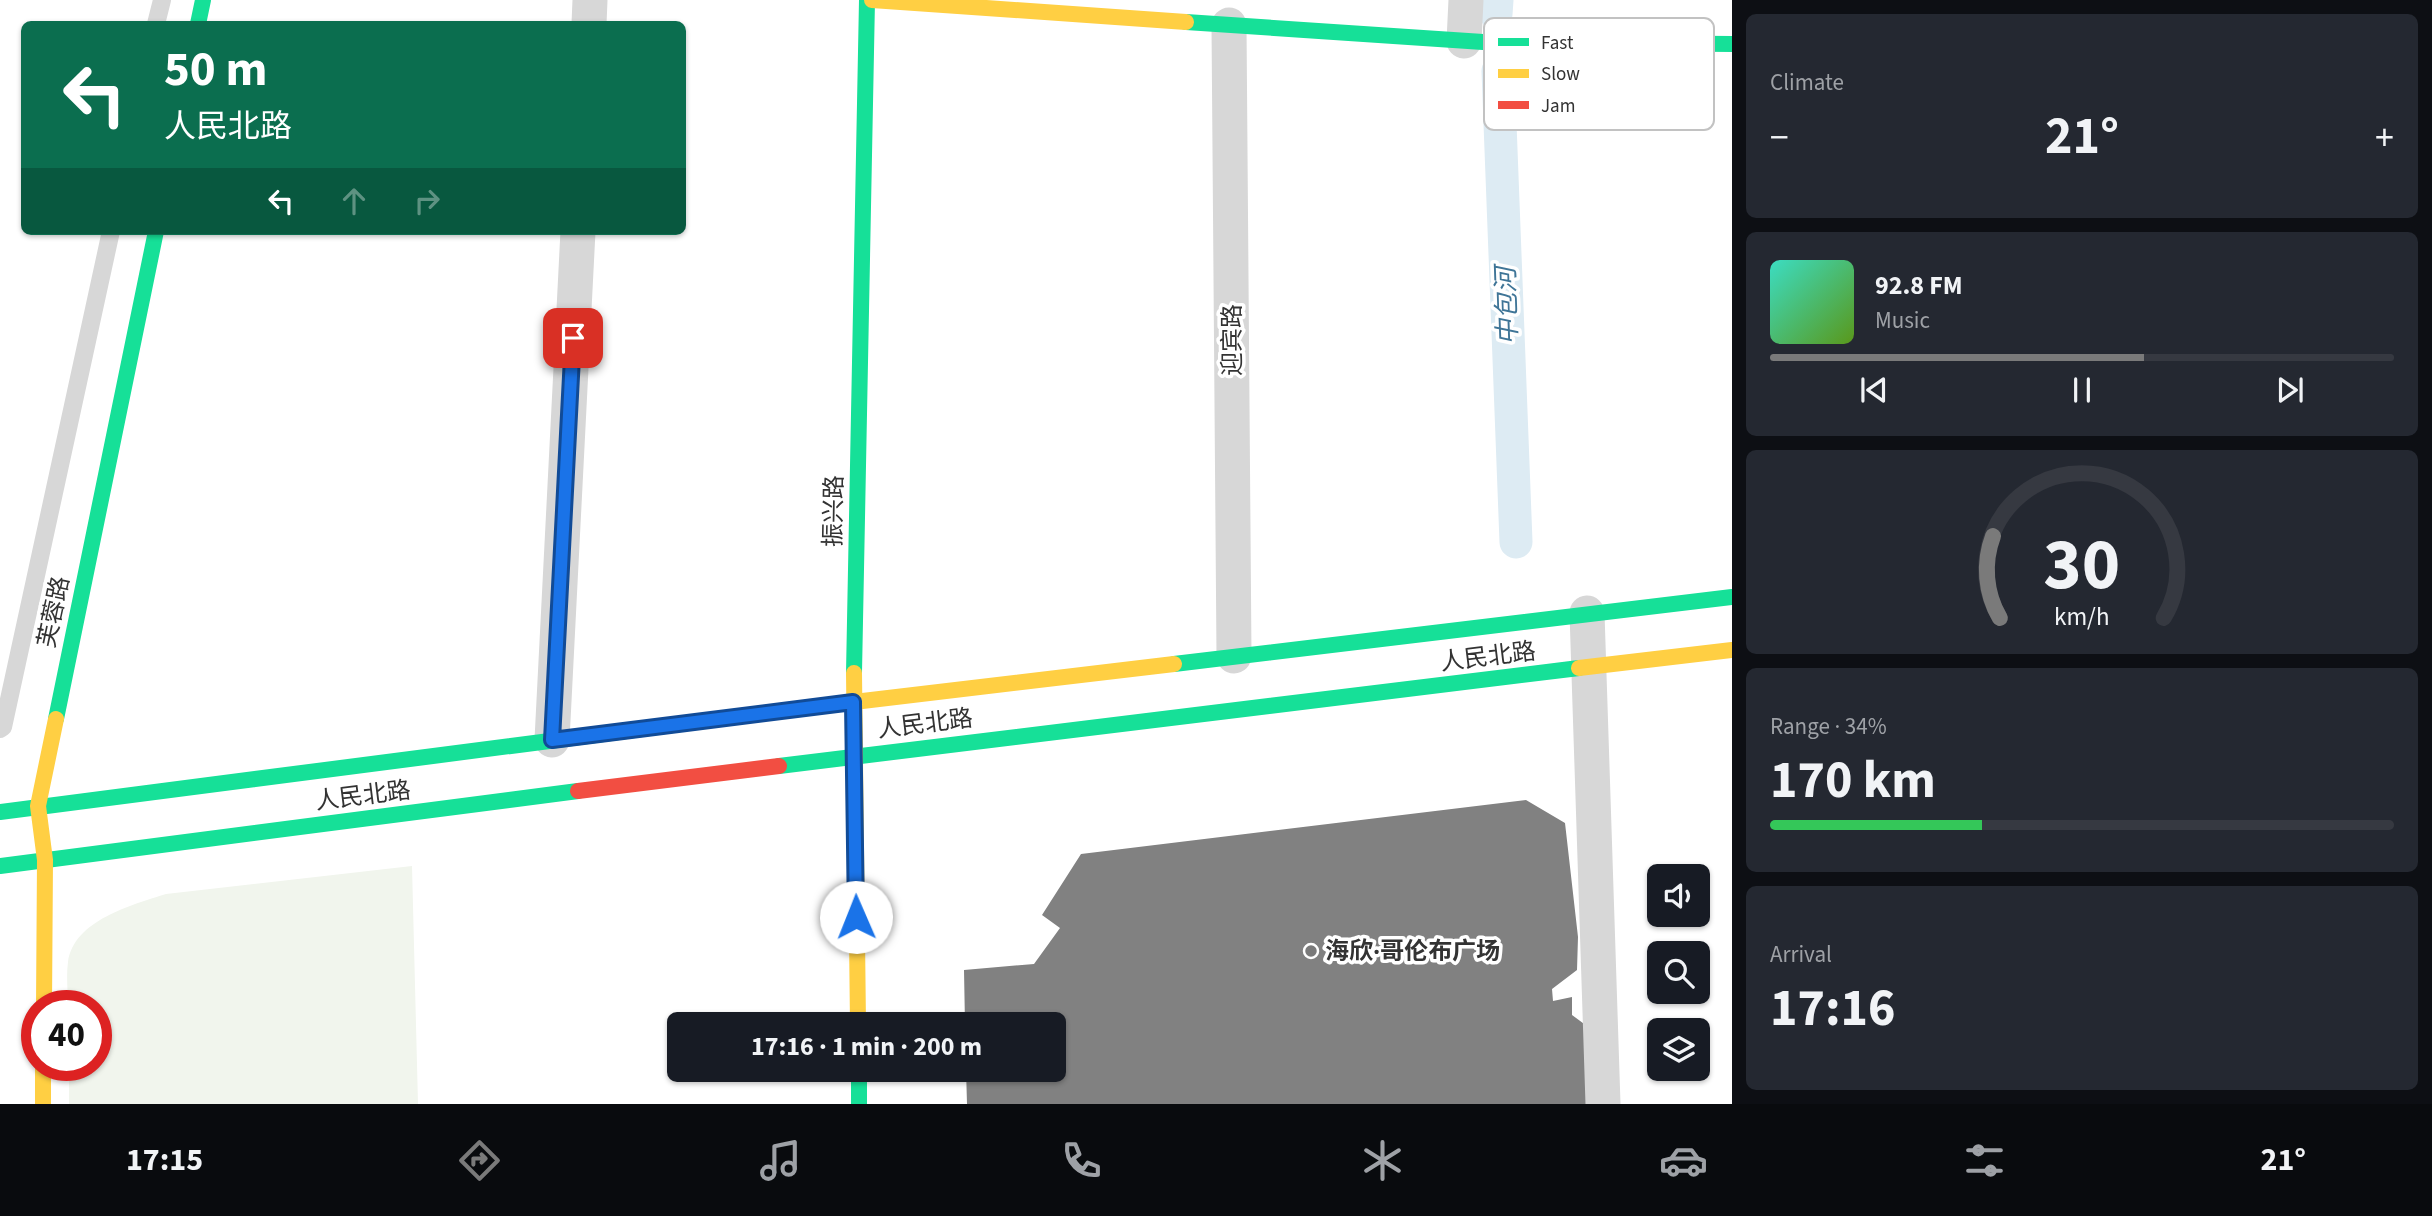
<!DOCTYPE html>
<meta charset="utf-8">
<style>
body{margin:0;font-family:"Source Sans 3","Noto Sans SC",sans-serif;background:#242831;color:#f1f3f6;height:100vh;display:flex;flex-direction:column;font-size:26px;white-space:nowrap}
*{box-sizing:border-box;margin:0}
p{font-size:23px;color:#9ea1a6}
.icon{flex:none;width:38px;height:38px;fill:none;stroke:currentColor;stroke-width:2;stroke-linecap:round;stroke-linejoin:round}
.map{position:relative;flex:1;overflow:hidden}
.details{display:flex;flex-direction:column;gap:14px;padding:14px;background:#0d0f14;width:700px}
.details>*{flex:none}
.top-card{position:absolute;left:21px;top:21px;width:665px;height:214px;border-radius:10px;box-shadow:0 2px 5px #0004;background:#0b6e4f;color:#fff;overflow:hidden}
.tools{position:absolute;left:1647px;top:864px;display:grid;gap:14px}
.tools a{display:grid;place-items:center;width:63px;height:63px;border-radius:10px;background:#171b24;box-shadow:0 2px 5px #0004;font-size:35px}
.speed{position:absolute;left:21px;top:990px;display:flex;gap:14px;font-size:35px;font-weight:700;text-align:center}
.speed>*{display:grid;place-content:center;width:91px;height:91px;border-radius:50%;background:#171b24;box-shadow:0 2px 5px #0004;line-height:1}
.speed .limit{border:10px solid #d22;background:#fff;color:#111}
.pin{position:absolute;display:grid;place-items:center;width:60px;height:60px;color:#fff;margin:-30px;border-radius:14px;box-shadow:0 4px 10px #0006}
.me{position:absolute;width:77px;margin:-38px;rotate:359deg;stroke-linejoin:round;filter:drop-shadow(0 0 5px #0008)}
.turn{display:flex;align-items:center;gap:24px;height:147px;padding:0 28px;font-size:32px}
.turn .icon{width:91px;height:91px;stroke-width:2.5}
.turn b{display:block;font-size:49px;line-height:60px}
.lanes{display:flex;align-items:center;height:66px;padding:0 28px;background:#0003;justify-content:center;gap:35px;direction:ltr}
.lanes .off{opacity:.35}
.big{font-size:52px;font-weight:700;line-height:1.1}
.details .tile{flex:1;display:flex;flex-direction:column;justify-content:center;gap:10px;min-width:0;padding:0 24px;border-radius:10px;background:#242831}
.details .dial{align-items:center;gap:0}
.dial svg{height:182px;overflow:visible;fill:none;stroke:#363941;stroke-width:7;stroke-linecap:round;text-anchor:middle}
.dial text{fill:#f1f3f6;stroke:none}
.song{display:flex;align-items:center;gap:21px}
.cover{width:84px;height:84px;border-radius:10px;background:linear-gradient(135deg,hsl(170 70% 55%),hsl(90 70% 35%))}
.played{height:7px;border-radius:4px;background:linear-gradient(90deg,#7a7a7a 60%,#363941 60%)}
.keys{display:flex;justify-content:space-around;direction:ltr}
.heat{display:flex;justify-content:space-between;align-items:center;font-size:38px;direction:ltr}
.charge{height:10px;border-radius:5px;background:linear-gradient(90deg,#34c759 34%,#363941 0)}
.trip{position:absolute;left:667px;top:1012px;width:399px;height:70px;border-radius:10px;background:#171b24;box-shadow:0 2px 5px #0004;font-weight:700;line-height:70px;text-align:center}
.menu{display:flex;height:112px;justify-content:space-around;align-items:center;background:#090b0e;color:#9ea1a6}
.menu .icon{width:49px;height:49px}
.menu .on{color:#7a7a7a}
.menu b{font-size:32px;color:#f1f3f6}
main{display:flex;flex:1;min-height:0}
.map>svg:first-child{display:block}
.green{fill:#f1f5ed}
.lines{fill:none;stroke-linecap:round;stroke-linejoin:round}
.canal{stroke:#ddebf3;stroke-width:33}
.building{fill:#818181}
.lane{stroke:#d7d7d7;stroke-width:18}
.street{stroke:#d7d7d7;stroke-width:35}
.fast{stroke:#16e098;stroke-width:16}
.slow{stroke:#ffcf43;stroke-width:16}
.jam{stroke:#f24e42;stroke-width:16}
.route-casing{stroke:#114b97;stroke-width:18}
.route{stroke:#1a73e8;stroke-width:12}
.poi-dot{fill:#7a7a7a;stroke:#fff;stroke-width:2.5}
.labels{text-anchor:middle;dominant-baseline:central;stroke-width:7;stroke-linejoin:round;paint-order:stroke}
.street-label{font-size:24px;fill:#333;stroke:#fff}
.poi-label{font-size:24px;font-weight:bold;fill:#333;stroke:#fff;text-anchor:start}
.water-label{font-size:26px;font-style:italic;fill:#3f7597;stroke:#fff}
.key{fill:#fff;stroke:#c2c2c2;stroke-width:2}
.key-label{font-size:19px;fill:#333}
</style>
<main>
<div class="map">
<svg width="1732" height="1104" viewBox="0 0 1732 1104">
<rect width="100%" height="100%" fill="#fff"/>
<path class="green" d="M 412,866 L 418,1104 L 69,1104 L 69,1066 L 96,1066 L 96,1006 L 68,1006 C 68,992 66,976 68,962 C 74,920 132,905 166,894 Z"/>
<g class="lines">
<path class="canal" d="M 1496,14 L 1497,0
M 1498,71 L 1516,542"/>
</g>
<path class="building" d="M 1526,800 L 1565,823 L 1578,937 L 1577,970 L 1552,989 L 1553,1001 L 1572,997 L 1572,1015 L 1591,1029 L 1594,1104 L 967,1104 L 966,1069 L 1054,1069 L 1054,1024 L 965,1024 L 964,970 L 1034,964 L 1060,928 L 1042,915 L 1081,854 Z"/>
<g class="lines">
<path class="lane" d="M 156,24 L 162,0
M 0,729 L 3,727 L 111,231"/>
<path class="street" d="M 589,24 L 590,0
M 1229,25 L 1234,656
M 1464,41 L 1466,0
M 1587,613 L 1603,1104
M 552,740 L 578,231"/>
<path class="fast" d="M 1186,22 L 1483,42 L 1732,44
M 198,24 L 203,0
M 1174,664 L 1732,597
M 854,673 L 867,0
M 56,719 L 156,231
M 779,766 L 1579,668
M 0,812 L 812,707
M 0,866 L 578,791
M 859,1069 L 859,1104"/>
<path class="slow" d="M 872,0 L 1186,22
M 1579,668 L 1732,650
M 854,673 L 858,1024
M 812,707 L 1174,664
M 44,1006 L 45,860 L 38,806 L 56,719
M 43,1066 L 43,1104"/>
<path class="jam" d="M 578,791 L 779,766"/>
</g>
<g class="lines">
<g class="route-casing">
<path id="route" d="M 573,338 L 552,740 L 853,702 L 856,917"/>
</g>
<use href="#route" class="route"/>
</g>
<circle class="poi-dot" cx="1311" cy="951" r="7"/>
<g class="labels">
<g class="street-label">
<text transform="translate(1232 340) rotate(-90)">迎宾路</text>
<text transform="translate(834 511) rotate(-89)">振兴路</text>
<text transform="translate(54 612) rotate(-78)">芙蓉路</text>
<text transform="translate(1488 657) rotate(-7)">人民北路</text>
<text transform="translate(925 724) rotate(-7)">人民北路</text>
<text transform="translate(363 796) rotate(-7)">人民北路</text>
</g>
<g class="poi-label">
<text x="1325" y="951">海欣·哥伦布广场</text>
</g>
<g class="water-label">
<text transform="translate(1507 306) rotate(-92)">中包河</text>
</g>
</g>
<rect x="1484" y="18" width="230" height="112" rx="10" class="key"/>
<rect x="1498" y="38" width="31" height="8" fill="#16e098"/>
<rect x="1498" y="69" width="31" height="9" fill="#ffcf43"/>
<rect x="1498" y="101" width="31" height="8" fill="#f24e42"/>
<g class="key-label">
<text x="1541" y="49">Fast</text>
<text x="1541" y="80">Slow</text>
<text x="1541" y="112">Jam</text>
</g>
</svg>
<div class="tools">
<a><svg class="icon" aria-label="sound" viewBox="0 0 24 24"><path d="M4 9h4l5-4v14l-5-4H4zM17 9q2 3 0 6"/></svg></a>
<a><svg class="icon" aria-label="search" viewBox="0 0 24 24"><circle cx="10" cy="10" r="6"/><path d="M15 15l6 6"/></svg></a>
<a><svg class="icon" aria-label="layers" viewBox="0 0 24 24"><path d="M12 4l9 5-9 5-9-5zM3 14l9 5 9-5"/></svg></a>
</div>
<div class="speed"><div class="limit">40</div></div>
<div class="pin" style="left:573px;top:338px;background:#d93025"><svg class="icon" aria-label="arrive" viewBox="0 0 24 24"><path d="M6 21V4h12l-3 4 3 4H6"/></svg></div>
<svg class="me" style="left:856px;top:917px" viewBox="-20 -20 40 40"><circle r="19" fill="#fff"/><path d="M0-13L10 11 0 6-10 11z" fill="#1a73e8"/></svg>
<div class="trip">17:16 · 1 min · 200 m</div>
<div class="top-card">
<div class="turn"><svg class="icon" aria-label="left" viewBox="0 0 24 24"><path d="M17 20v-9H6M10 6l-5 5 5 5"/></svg><div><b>50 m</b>人民北路</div></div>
<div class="lanes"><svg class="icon" aria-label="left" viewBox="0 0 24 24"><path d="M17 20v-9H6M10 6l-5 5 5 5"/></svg><svg class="icon off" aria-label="ahead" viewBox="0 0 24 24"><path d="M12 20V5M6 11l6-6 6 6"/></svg><svg class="icon off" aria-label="right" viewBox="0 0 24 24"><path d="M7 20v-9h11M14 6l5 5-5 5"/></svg></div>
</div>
</div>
<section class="details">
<div class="tile"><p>Climate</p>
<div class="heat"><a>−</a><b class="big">21°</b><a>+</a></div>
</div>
<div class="tile">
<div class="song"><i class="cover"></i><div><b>92.8 FM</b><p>Music</p></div></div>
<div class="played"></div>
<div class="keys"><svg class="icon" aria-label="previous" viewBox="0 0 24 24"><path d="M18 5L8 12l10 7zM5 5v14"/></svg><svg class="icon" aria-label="pause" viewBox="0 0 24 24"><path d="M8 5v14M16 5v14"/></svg><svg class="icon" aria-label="next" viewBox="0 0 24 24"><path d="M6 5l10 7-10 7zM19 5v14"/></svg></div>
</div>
<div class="tile dial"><svg viewBox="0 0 100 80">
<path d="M14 69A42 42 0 1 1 86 69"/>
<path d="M14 69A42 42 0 0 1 11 33" stroke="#7a7a7a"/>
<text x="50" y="56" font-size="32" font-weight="700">30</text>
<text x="50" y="72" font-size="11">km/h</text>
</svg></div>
<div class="tile"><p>Range · 34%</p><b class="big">170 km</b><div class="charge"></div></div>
<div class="tile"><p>Arrival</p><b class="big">17:16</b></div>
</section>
</main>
<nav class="menu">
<b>17:15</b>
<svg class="icon on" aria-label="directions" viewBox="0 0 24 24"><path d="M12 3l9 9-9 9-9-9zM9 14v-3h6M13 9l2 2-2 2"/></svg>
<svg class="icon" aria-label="music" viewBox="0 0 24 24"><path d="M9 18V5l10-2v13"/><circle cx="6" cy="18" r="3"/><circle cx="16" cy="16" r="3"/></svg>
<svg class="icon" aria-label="phone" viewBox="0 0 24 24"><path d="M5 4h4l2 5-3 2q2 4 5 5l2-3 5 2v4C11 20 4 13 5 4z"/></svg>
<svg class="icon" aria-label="climate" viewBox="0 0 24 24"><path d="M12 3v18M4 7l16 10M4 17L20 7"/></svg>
<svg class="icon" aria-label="car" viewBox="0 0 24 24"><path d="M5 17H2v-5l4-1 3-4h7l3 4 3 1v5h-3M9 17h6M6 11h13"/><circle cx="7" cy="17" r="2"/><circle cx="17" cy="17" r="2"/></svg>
<svg class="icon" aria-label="filters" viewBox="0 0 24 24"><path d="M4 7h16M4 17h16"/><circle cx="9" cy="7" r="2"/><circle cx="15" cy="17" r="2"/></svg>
<b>21°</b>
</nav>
